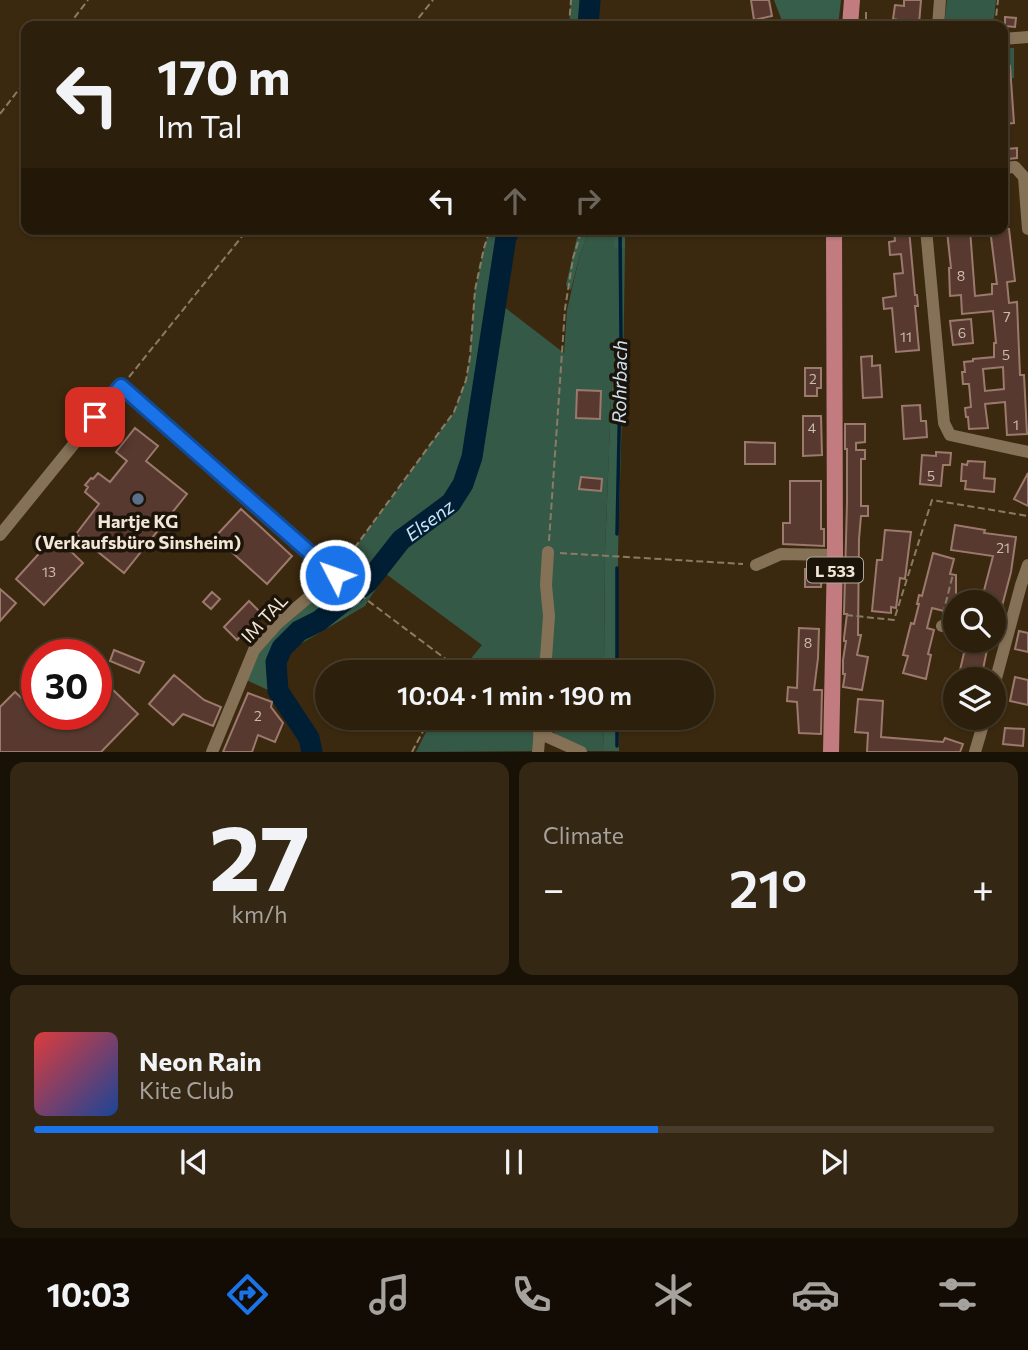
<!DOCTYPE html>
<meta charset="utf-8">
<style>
body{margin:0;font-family:Commissioner,sans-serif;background:#342714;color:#f1f3f6;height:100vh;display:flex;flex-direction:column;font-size:26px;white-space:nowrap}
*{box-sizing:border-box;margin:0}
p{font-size:23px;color:#a6a29d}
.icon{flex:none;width:38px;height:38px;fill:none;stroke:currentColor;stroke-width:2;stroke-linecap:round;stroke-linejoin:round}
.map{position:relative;height:752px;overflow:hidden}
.drawer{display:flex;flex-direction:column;gap:10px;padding:10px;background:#181106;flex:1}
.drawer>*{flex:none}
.banner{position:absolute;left:21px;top:21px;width:987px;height:214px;border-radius:14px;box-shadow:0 2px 5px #0004,0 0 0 2px #483d2c;background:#2c1f0b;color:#f1f3f6;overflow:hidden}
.buttons{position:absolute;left:943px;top:590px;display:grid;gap:14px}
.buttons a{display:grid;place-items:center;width:63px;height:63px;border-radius:50%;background:#2c1f0b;box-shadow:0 2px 5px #0004,0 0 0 2px #483d2c;font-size:35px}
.speed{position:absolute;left:21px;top:639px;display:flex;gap:14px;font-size:35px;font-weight:700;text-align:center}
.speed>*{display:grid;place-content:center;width:91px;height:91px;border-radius:50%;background:#2c1f0b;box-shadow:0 2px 5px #0004,0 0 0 2px #483d2c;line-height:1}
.speed .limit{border:10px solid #d22;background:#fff;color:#111}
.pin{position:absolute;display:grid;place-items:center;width:60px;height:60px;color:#fff;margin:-30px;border-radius:14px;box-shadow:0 4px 10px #0006}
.me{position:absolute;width:77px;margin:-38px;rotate:311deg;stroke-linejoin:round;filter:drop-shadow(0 0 5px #0008)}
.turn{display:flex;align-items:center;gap:24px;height:147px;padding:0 21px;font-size:32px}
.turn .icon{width:91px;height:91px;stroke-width:2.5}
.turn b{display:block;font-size:49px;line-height:60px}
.lanes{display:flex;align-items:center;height:66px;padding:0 21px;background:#0003;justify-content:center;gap:35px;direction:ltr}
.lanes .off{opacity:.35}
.big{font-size:52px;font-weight:600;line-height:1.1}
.drawer .card{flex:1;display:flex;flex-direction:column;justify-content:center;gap:10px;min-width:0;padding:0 24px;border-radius:14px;background:#342714}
.drawer .dial{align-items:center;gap:0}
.dial b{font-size:91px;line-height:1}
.song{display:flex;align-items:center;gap:21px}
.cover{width:84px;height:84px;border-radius:10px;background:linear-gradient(135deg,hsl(0 70% 55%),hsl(220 70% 35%))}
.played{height:7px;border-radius:4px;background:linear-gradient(90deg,#1a73e8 65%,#483d2c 65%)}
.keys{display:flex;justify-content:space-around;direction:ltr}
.heat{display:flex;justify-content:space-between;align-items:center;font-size:38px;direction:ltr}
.drawer .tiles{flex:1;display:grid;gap:10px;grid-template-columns:1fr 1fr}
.card:last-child{grid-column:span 2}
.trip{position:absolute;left:315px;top:660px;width:399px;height:70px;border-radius:35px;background:#2c1f0b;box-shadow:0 2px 5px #0004,0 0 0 2px #483d2c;font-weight:600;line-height:70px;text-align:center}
.dock{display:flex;height:112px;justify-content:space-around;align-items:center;background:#120c04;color:#a6a29d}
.dock .icon{width:49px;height:49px}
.dock .active{color:#1a73e8}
.dock b{font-size:32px;color:#f1f3f6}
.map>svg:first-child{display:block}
.green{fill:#355947}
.forest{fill:#365e4a}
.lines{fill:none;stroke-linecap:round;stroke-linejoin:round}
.stream{stroke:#001e34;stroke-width:3.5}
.river{stroke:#001e34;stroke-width:21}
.building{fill:#58392f;stroke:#9c796d;stroke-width:2;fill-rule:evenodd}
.path{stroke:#8a7b65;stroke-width:2;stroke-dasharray:7 3.5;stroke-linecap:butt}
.minor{stroke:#857155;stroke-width:12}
.major{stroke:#c27c80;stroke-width:16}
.route-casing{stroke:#114b97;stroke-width:18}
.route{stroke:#1a73e8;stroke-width:12}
.service-dot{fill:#5c6f8a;stroke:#1c1409;stroke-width:2.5}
.labels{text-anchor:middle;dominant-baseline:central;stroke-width:7;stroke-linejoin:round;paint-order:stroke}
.number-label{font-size:14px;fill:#ccbcad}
.shield{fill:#1c1409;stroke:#b2a899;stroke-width:2}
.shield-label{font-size:16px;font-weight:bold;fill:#f2e7d7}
.poi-label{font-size:18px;font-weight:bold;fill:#f2e7d7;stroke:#1c1409}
.street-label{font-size:18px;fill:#f2e7d7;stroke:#1c1409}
.water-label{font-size:19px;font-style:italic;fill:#cce3f5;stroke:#1c1409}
</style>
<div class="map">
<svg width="1028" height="752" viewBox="0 0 1028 752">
<rect width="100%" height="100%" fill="#3b290f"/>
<path class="green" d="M 571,0 L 591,0 L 591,26 L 569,26 Z
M 947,0 L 996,0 L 993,26 L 946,26 L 945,17 Z
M 1003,48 L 1014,48 L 1014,78 L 1003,78 Z
M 490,229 L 518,229 L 510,245 L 499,303 L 564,353 L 567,310 L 580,254 L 590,229 L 614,229 L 614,248 L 625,248 L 623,375 L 612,375 L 605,552 L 604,672 L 460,672 L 482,645 L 386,574 L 368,601 L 335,575 L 454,412 L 466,379 L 470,357 L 475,290 L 484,248 Z
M 433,718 L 604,718 L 603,751 L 587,751 L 560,739 L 544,721 L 532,723 L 536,736 L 532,751 L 416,752 Z"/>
<path class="forest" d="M 774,0 L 841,0 L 838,26 L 784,26 Z
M 579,229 L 590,229 L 580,254 L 571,290 L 566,285 Z
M 614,229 L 625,229 L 625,248 L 614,249 Z
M 612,374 L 623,375 L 618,553 L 618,672 L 604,672 L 605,552 Z
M 335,575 L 368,601 L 365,606 L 280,656 L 279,679 L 314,730 L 319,751 L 307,751 L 278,700 L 270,691 L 242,678 L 254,650 Z
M 604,718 L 618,718 L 619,751 L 603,751 Z"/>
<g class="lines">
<path class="stream" d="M 617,534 L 621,338 L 620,229
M 617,568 L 617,672
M 617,718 L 617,746"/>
<g class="river">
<path d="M 588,26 L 590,0"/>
<path id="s1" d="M 312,752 L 309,738 L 278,691 L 276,662 L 282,648 L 299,631 L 319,621 L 368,582 L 401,540 L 451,503 L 463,484 L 472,457 L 506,237 L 510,229"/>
</g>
</g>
<path class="building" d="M 751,0 L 769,0 L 772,16 L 754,20 Z
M 904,0 L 921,0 L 919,24 L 893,19 L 895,5 L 904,6 Z
M 1005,17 L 1016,18 L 1015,27 L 1005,26 Z
M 1010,66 L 1014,123 L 1004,124 L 1003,67 Z
M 1017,148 L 1017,158 L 1008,159 L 1007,149 Z
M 909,229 L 915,295 L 917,295 L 918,306 L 915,306 L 919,350 L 896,352 L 892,308 L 884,309 L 883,298 L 896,296 L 894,274 L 903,273 L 901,254 L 890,255 L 889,242 L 895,241 L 894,231 Z
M 970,229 L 975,296 L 992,294 L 992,284 L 997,284 L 990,229 L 1009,229 L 1015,281 L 1007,282 L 1009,303 L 1017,302 L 1020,375 L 1024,375 L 1027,434 L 1007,435 L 1005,402 L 985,404 L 988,428 L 969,429 L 968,417 L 966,417 L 965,408 L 971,407 L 969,384 L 963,384 L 962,372 L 965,372 L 964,362 L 973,361 L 973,359 L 994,357 L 994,343 L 996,343 L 993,311 L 962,314 L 961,295 L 950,296 L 949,268 L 951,268 L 947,231 ZM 1003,367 L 1004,389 L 985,391 L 983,369 Z
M 971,319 L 973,343 L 953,345 L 950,321 Z
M 872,356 L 872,366 L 880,365 L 882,397 L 863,398 L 861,357 Z
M 805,368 L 821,368 L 821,388 L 817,388 L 817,396 L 805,396 Z
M 577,390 L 601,391 L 600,419 L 576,418 Z
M 920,405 L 921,421 L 926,421 L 927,437 L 904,439 L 902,406 Z
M 803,416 L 821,416 L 822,455 L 803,456 Z
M 845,424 L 865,424 L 865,442 L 856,443 L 856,450 L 865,450 L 865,459 L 861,459 L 861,506 L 868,506 L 868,516 L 861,516 L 859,539 L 858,635 L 861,635 L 857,655 L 868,657 L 862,690 L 843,687 L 845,674 L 843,674 L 843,660 L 846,641 L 844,641 L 844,638 L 847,614 L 844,614 L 847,503 L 847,449 L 845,449 Z
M 135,428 L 158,446 L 146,461 L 187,494 L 124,573 L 76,534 L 99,504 L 85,492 L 88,487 L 85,485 L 91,478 L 93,479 L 98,473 L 110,482 L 127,461 L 116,452 Z
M 745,442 L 775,443 L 775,464 L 745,464 Z
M 936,452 L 951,453 L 950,465 L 943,465 L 941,486 L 920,484 L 922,455 L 936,456 Z
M 968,461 L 985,462 L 984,478 L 995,479 L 994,492 L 965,489 L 966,481 L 961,481 L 962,464 L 967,465 Z
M 1028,473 L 1028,506 L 1014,499 Z
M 581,477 L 602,479 L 601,491 L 579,489 Z
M 790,481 L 821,481 L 821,529 L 824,529 L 824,546 L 783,544 L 783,523 L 790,523 Z
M 241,509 L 292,556 L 267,584 L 215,537 Z
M 955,525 L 985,530 L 984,533 L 1016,537 L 1011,572 L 997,625 L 994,625 L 994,602 L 981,602 L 993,556 L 951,550 Z
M 885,530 L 911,532 L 905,579 L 900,578 L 896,608 L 891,607 L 891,613 L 872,611 L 877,560 L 882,560 Z
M 55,536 L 83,563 L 44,605 L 16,579 Z
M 933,553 L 954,559 L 950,574 L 956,575 L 956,614 L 932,608 L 927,628 L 934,630 L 928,654 L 931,655 L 926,679 L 903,673 L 908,656 L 903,655 L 911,623 L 914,624 L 919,604 L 917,604 L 919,595 L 922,596 Z
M 805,569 L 822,569 L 821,587 L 805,587 Z
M 0,589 L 16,603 L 0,621 Z
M 212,592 L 220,599 L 211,609 L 203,602 Z
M 249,601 L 263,615 L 246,633 L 245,631 L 237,640 L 224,627 Z
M 799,628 L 819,629 L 818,658 L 814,690 L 822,690 L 821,734 L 799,733 L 797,702 L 787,701 L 788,687 L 797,688 Z
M 1019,631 L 1028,633 L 1028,652 L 1015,649 Z
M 977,642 L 988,645 L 981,679 L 961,679 L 963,671 L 960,670 L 964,653 L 967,653 L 969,643 L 976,645 Z
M 114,650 L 144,662 L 139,673 L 110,661 Z
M 174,675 L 204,700 L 221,707 L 213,726 L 183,714 L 173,725 L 149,704 Z
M 1015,677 L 1028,680 L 1028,705 L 1010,701 Z
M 110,687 L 138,714 L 101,752 L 0,752 L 0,707 L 15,692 L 27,703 L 37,693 L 37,714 L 96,714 L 96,701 Z
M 248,693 L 272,702 L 271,707 L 283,723 L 275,742 L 258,735 L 252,752 L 223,752 Z
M 858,699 L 883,701 L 881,737 L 943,742 L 945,738 L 963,744 L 960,752 L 867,752 L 868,733 L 855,732 Z
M 1005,728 L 1024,729 L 1023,746 L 1003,744 Z"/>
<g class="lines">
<path class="path" d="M 866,12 L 866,26
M 68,26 L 88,0
M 412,26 L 433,0
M 569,26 L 571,0
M 995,26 L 998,0
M 0,114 L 26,80
M 129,377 L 248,229
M 549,541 L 565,309 L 573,258 L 582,229
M 560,553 L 743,564
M 342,565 L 454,412 L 466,380 L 470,357 L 475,290 L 484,248 L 490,229
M 343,582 L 463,672
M 943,614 L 953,574
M 846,615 L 894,620 L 932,500 L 1028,516
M 521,718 L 528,723
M 412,752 L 430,718"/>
<path class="minor" d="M 938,26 L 940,0
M 1003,39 L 1028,37
M 1003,168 L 1015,167 L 1024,177 L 1028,229
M 926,229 L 944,423 L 950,435 L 1028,452
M 0,535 L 121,386 L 335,575 L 277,624 L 254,650 L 212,752
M 756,565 L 781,554 L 835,555
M 942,626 L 956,629
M 545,672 L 549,616 L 546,585 L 548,552
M 994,686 L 1021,585 L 1028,565
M 539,733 L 581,752
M 538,752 L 541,718
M 975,752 L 985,718"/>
<path class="major" d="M 850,26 L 852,0
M 831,752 L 835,555 L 834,229"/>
</g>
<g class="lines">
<g class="route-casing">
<path id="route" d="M 95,417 L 121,386 L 335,575"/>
</g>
<use href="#route" class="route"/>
</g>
<circle class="service-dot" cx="138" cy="499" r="7"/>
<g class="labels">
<g class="number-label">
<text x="961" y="275">8</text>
<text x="1007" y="316">7</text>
<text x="962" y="332">6</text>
<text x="906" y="336">11</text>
<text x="1006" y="354">5</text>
<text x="813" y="378">2</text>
<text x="1016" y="424">1</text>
<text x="812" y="427">4</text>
<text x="931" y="475">5</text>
<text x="1003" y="547">21</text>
<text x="49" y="571">13</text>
<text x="808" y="642">8</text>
<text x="258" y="715">2</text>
</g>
<rect class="shield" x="807" y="557.5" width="56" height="25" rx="5"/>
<g class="shield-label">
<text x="835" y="570">L 533</text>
</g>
<g class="poi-label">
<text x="138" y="521">Hartje KG<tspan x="138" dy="21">(Verkaufsbüro Sinsheim)</tspan></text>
</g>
<g class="street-label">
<text transform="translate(264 618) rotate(-47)">IM TAL</text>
</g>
<g class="water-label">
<text transform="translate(619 382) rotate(-89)">Rohrbach</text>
<text stroke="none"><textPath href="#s1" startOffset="312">Elsenz</textPath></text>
</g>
</g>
</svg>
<div class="buttons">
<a><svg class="icon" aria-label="search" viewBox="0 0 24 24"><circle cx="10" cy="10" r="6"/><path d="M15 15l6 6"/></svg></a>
<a><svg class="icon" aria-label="layers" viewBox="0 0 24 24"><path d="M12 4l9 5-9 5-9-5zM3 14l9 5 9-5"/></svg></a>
</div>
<div class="speed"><div class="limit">30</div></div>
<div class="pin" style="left:95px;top:417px;background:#d93025"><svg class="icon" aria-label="arrive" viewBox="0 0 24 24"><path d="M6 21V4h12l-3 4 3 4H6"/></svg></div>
<svg class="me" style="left:335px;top:575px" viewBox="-20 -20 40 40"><circle r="17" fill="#1a73e8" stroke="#fff" stroke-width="3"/><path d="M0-11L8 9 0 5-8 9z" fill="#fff"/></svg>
<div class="trip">10:04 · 1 min · 190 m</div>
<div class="banner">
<div class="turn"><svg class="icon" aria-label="left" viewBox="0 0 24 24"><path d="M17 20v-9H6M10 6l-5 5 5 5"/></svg><div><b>170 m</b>Im Tal</div></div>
<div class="lanes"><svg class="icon" aria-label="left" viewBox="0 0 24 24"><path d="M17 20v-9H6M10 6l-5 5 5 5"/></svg><svg class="icon off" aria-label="ahead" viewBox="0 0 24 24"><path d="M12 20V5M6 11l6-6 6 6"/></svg><svg class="icon off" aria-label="right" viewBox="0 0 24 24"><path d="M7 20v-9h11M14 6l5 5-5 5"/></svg></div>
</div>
</div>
<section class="drawer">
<div class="tiles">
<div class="card dial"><b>27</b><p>km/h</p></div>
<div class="card"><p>Climate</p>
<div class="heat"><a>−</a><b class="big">21°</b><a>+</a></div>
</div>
<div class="card">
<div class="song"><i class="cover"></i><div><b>Neon Rain</b><p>Kite Club</p></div></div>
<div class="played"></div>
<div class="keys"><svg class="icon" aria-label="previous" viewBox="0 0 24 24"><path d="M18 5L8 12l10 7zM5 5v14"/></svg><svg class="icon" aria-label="pause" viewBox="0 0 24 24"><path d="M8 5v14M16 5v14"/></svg><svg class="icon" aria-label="next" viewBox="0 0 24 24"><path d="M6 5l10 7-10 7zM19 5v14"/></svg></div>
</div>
</div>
</section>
<nav class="dock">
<b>10:03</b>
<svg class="icon active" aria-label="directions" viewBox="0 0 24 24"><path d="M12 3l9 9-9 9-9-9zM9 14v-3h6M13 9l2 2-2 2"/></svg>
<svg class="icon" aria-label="music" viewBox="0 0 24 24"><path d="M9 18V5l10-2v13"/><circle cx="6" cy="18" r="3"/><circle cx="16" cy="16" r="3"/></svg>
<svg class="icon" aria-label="phone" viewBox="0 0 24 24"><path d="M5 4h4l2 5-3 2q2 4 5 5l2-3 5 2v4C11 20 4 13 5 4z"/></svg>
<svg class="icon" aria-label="climate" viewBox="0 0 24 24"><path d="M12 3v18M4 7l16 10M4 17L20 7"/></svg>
<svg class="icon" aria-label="car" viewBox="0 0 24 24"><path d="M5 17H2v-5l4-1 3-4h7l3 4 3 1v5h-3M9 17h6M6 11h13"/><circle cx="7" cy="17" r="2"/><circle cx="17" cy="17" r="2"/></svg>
<svg class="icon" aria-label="filters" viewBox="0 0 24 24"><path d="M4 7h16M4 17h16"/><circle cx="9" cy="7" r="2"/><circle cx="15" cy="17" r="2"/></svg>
</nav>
